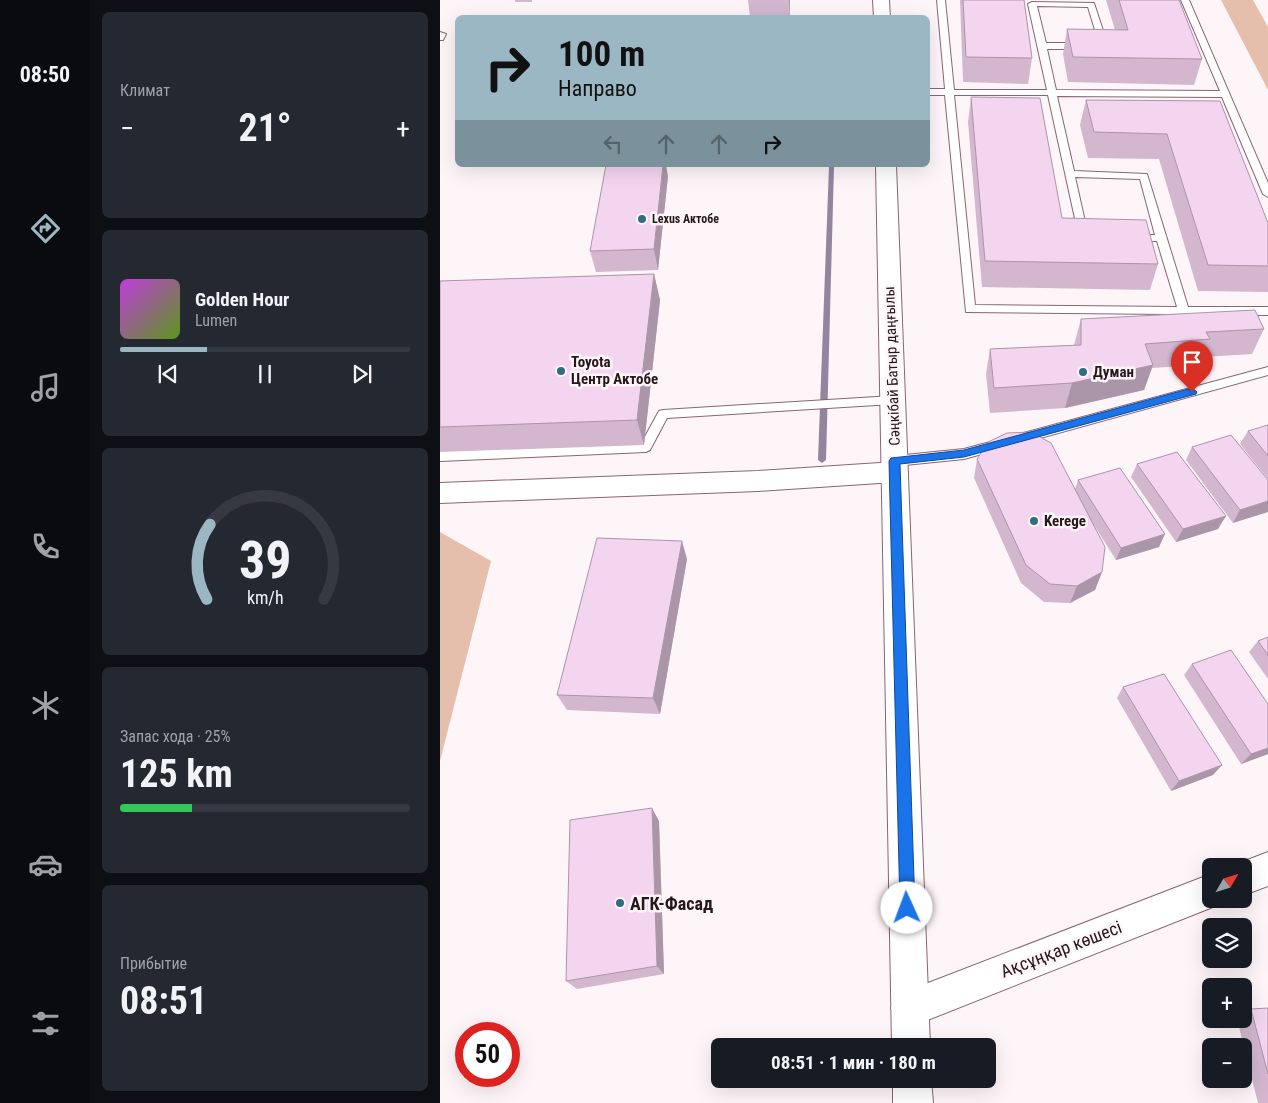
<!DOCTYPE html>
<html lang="ru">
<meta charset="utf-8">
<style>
body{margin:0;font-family:"Roboto Condensed",sans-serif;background:#242831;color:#f1f3f6;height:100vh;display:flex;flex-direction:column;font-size:19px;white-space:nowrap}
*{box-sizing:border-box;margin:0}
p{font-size:16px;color:#9ea1a6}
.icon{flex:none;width:28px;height:28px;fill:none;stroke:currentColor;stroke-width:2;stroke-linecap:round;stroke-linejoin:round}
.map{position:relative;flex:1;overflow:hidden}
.drawer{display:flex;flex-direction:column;gap:12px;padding:12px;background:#0d0f14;width:350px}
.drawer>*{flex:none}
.top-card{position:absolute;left:15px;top:15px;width:475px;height:152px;border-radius:8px;box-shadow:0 5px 20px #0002;background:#9ab7c3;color:#111;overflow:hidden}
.needle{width:32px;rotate:51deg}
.buttons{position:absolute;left:762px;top:858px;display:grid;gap:10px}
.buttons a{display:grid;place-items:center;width:50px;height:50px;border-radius:8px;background:#171b24;box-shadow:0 5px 20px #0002;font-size:25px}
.speed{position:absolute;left:15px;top:1022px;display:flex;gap:10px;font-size:25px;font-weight:700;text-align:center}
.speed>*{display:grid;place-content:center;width:65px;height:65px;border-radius:50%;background:#171b24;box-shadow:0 5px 20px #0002;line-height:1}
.speed .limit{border:8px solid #d22;background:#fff;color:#111}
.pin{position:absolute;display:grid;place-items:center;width:42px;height:42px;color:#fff;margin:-51px -21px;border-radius:50% 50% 50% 0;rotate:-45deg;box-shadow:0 0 5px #0007}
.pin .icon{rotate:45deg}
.me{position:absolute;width:55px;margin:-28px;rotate:358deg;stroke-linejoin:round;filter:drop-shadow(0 0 4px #0008)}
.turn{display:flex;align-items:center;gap:18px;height:105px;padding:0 20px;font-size:22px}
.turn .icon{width:65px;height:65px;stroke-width:2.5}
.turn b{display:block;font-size:35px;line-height:42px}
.lanes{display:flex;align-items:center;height:48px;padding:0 20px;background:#0003;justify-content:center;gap:25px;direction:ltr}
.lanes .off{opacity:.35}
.big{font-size:38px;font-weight:700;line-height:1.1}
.drawer .tile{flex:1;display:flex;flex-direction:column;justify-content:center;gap:8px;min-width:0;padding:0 18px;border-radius:8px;background:#242831}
.drawer .dial{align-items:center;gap:0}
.dial svg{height:130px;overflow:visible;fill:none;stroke:#363941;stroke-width:7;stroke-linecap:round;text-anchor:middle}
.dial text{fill:#f1f3f6;stroke:none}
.song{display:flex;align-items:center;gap:15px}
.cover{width:60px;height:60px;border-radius:8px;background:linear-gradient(135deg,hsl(290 70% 55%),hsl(90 70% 35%))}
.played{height:5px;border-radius:2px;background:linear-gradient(90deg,#9ab7c3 30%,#363941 30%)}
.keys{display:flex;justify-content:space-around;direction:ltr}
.heat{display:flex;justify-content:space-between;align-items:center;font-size:28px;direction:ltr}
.charge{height:8px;border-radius:4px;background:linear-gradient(90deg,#34c759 25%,#363941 0)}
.trip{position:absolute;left:271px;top:1038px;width:285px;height:50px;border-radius:8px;background:#171b24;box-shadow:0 5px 20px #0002;font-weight:700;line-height:50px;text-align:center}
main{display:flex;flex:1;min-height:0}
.tab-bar{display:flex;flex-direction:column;width:90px;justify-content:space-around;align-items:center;background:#090b0e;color:#9ea1a6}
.tab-bar .icon{width:35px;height:35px}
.tab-bar .current{color:#9ab7c3}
.tab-bar b{font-size:22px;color:#f1f3f6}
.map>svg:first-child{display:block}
.forest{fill:#e6bfac}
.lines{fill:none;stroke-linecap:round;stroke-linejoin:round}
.stream{fill:#93859f;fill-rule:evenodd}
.service-casing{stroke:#896571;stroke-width:2}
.minor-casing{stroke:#896571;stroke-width:2}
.secondary-casing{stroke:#896571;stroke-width:2}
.service{fill:#fff;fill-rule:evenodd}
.minor{fill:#fff;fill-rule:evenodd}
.secondary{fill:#fff;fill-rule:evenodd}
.wall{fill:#d2b7ce}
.shaded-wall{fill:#ab95a8}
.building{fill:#f4d5f0;stroke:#ab95a8}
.route{fill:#1a73e8;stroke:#114b97}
.poi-dot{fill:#306d84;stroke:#fef5f8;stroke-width:2}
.labels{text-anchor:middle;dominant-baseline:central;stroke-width:5;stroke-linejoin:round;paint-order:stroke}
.far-poi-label{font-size:12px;font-weight:bold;fill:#26171d;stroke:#fef5f8;text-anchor:start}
.poi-label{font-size:15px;font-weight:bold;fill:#26171d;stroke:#fef5f8;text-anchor:start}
.street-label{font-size:15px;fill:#26171d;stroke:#fef5f8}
.near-poi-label{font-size:18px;font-weight:bold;fill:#26171d;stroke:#fef5f8;text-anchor:start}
.near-street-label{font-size:18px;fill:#26171d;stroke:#fef5f8}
</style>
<main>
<nav class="tab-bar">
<b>08:50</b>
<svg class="icon current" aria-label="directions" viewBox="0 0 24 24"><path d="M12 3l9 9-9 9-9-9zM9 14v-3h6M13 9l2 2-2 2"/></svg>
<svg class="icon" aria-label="music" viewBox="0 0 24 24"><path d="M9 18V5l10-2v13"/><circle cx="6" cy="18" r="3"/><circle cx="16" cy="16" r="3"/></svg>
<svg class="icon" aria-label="phone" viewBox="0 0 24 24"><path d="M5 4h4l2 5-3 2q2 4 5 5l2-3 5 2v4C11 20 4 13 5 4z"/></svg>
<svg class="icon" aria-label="climate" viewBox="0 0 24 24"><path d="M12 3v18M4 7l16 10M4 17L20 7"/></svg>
<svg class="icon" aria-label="car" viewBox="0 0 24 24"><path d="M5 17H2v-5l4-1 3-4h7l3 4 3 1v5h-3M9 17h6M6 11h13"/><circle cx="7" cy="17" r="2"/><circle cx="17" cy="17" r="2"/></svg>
<svg class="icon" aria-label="filters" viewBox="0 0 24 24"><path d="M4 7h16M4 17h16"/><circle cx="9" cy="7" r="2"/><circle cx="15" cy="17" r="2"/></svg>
</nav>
<section class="drawer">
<div class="tile"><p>Климат</p>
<div class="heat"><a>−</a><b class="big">21°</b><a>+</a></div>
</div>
<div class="tile">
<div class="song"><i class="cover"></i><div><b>Golden Hour</b><p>Lumen</p></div></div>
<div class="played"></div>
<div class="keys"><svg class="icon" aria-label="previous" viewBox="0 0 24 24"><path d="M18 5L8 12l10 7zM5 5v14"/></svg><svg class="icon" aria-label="pause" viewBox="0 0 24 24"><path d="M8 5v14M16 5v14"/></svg><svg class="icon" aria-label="next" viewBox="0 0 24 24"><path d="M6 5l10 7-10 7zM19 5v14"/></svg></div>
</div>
<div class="tile dial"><svg viewBox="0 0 100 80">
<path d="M14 69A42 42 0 1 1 86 69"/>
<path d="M14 69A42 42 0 0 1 16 23" stroke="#9ab7c3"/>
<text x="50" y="56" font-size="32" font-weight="700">39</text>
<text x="50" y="72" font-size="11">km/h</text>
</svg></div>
<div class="tile"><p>Запас хода · 25%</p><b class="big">125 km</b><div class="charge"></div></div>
<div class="tile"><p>Прибытие</p><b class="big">08:51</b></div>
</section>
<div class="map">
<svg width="828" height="1103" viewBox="0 0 828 1103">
<rect width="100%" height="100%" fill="#fef5f8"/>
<path class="forest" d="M 781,0 L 813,0 L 828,27 L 828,90 Z
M 0,532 L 51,561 L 0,761 Z"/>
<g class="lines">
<path class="stream" d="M 389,166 L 394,167 L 386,460 L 382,463 L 378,460 Z"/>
<g class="service-casing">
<path id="service" d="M 497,0 L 505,0 L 514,90 L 607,90 L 588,4 L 592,2 L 654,3 L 668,46 L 664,49 L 607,49 L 616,90 L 780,91 L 741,0 L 749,0 L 828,183 L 828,197 L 823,194 L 782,97 L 617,96 L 634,171 L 707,174 L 748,307 L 828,307 L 828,315 L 526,312 L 505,95 L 488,95 L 488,89 L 505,89 ZM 597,6 L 648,7 L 659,43 L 606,43 ZM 514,95 L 608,95 L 639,237 L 647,237 L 648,235 L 635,177 L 700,179 L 715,235 L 693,235 L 688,238 L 693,241 L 717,241 L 737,307 L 535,305 Z
M 0,32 L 6,34 L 3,40 L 0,40 Z
M 828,367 L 828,375 L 524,459 L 455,466 L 450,464 L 449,461 L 450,458 L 455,456 L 524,449 Z
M 453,396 L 459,400 L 453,404 L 227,418 L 210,450 L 206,452 L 0,461 L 0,451 L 202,442 L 219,411 L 223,410 Z"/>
</g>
<g class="minor-casing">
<path id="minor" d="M 455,462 L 464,465 L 468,472 L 464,479 L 455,482 L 318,491 L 0,503 L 0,483 L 318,471 Z
M 828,852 L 828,886 L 804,895 L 804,866 L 792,866 Z
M 771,874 L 771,899 L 785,899 L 783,903 L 470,1027 L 457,1021 L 451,1008 L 457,995 Z"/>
</g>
<g class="secondary-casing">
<path id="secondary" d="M 433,0 L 449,0 L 450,18 L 434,18 Z
M 436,165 L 456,165 L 490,1046 L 452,1046 Z
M 453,1079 L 491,1079 L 493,1103 L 453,1103 Z"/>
</g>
<use href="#service" class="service"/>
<use href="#minor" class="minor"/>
<use href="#secondary" class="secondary"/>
</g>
<path class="wall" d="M 75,0 L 92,0 L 92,2 L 75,2 Z
M 308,0 L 350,0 L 350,17 L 310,17 Z
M 520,0 L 584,0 L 592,58 L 588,84 L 523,82 Z
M 666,0 L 739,0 L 762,59 L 754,85 L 628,82 L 623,54 L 627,29 L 675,30 Z
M 531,97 L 622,218 L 718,264 L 710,290 L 542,287 L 528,122 Z
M 646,100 L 780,101 L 828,223 L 828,292 L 758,291 L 719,159 L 648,158 L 640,125 Z
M 228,176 L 218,270 L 156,272 L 150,251 Z
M 214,274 L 220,300 L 204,445 L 0,452 L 0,281 Z
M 641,319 L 824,329 L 812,354 L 763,357 L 759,365 L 712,368 L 704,390 L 625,408 L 550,413 L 546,374 L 550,349 L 634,345 Z
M 828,425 L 828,479 L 800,444 L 808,431 Z
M 752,447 L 828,480 L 793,523 L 746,460 Z
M 537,459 L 635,489 L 638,480 L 719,547 L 676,560 L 654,525 L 662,572 L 655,590 L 630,603 L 604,602 L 581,583 L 534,478 Z
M 697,464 L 778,529 L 736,542 L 691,477 Z
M 247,559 L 220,714 L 127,710 L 117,695 Z
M 828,637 L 828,679 L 809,652 L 818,641 Z
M 752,664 L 828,754 L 801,764 L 744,675 Z
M 683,687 L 773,775 L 731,791 L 677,698 Z
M 219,821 L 224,974 L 137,989 L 126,981 Z
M 828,1008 L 828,1103 L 818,1103 L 797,1019 L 804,1019 L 804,1012 L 811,1009 Z"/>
<path class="shaded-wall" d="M 349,0 L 350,0 L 350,17 Z
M 223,165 L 226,165 L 228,176 L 218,270 L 214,249 Z
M 214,274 L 220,300 L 204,445 L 197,420 Z
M 713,365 L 704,390 L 625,408 L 632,383 Z
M 828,501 L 828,512 L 793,523 L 800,510 Z
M 786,516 L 778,529 L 736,542 L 743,529 Z
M 725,534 L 719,547 L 676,560 L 681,548 Z
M 242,541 L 247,559 L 220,714 L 213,698 Z
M 662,572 L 655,590 L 630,603 L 637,586 Z
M 828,748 L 828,754 L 801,764 L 811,754 Z
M 782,765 L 773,775 L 731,791 L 739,781 Z
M 212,808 L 219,821 L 224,974 L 217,966 Z"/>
<path class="building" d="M 523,0 L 584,0 L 592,58 L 526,57 Z
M 679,0 L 739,0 L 762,59 L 633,57 L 627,29 L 688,30 Z
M 531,97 L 600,98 L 622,218 L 706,220 L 718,264 L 545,261 Z
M 646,100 L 780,101 L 828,223 L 828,266 L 768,265 L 727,134 L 654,132 Z
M 166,165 L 223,165 L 214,249 L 150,251 Z
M 214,274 L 197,420 L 0,427 L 0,281 Z
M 815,310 L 824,329 L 766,332 L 770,339 L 705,344 L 713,365 L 632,383 L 554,388 L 550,349 L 641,345 L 641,319 Z
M 828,425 L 828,456 L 808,431 Z
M 591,432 L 611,443 L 665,547 L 662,572 L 637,586 L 610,584 L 586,565 L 537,459 L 548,442 L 567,433 Z
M 791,435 L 828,480 L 828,501 L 800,510 L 752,447 Z
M 737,452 L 786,516 L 743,529 L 697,464 Z
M 680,468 L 725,534 L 681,548 L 638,480 Z
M 157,538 L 242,541 L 213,698 L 117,695 Z
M 828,637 L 828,655 L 818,641 Z
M 791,650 L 828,704 L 828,748 L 811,754 L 752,664 Z
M 724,674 L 782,765 L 739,781 L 683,687 Z
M 212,808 L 217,966 L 126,981 L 130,820 Z
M 828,1008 L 828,1074 L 811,1009 Z"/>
<path class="route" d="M 752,388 L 757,392 L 756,394 L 524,457 L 460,464 L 475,908 L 473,913 L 467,915 L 462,913 L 460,908 L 449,461 L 451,458 L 524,450 Z"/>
<g class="poi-dot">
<circle cx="202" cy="219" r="5"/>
<circle cx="121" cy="371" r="5"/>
<circle cx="643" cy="372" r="5"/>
<circle cx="594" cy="521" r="5"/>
<circle cx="180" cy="903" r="5"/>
</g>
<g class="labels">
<g class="far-poi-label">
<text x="212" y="219">Lexus Актобе</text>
</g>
<g class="poi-label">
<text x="131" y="362">Toyota<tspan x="131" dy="17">Центр Актобе</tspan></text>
<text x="653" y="372">Думан</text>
<text x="604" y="521">Kerege</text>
</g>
<g class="street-label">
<text transform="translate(452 366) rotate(-92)">Сәңкібай Батыр даңғылы</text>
</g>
<g class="near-poi-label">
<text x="190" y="903">АГК-Фасад</text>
</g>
<g class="near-street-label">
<text transform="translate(621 949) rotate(-21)">Ақсұңқар көшесі</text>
</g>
</g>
</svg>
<div class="buttons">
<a><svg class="needle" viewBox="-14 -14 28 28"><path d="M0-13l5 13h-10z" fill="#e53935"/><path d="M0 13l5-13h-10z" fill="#9ea1a6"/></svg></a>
<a><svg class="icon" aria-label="layers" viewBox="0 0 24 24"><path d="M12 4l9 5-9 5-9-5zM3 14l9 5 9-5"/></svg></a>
<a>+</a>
<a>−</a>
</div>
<div class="speed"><div class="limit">50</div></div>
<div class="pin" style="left:752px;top:392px;background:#d93025"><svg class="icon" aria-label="arrive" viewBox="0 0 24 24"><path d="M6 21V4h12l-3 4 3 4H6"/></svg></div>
<svg class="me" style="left:467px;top:908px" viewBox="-20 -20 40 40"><circle r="19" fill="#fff"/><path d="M0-13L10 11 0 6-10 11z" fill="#1a73e8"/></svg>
<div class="trip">08:51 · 1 мин · 180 m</div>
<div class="top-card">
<div class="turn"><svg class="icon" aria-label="right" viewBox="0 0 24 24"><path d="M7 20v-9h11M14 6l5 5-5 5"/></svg><div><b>100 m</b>Направо</div></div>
<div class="lanes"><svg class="icon off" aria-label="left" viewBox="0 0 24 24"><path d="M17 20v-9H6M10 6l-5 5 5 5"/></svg><svg class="icon off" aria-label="ahead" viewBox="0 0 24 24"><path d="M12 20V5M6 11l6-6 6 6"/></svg><svg class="icon off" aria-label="ahead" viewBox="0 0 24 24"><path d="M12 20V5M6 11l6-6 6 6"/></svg><svg class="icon" aria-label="right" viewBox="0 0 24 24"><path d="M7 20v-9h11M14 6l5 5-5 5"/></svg></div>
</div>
</div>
</main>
